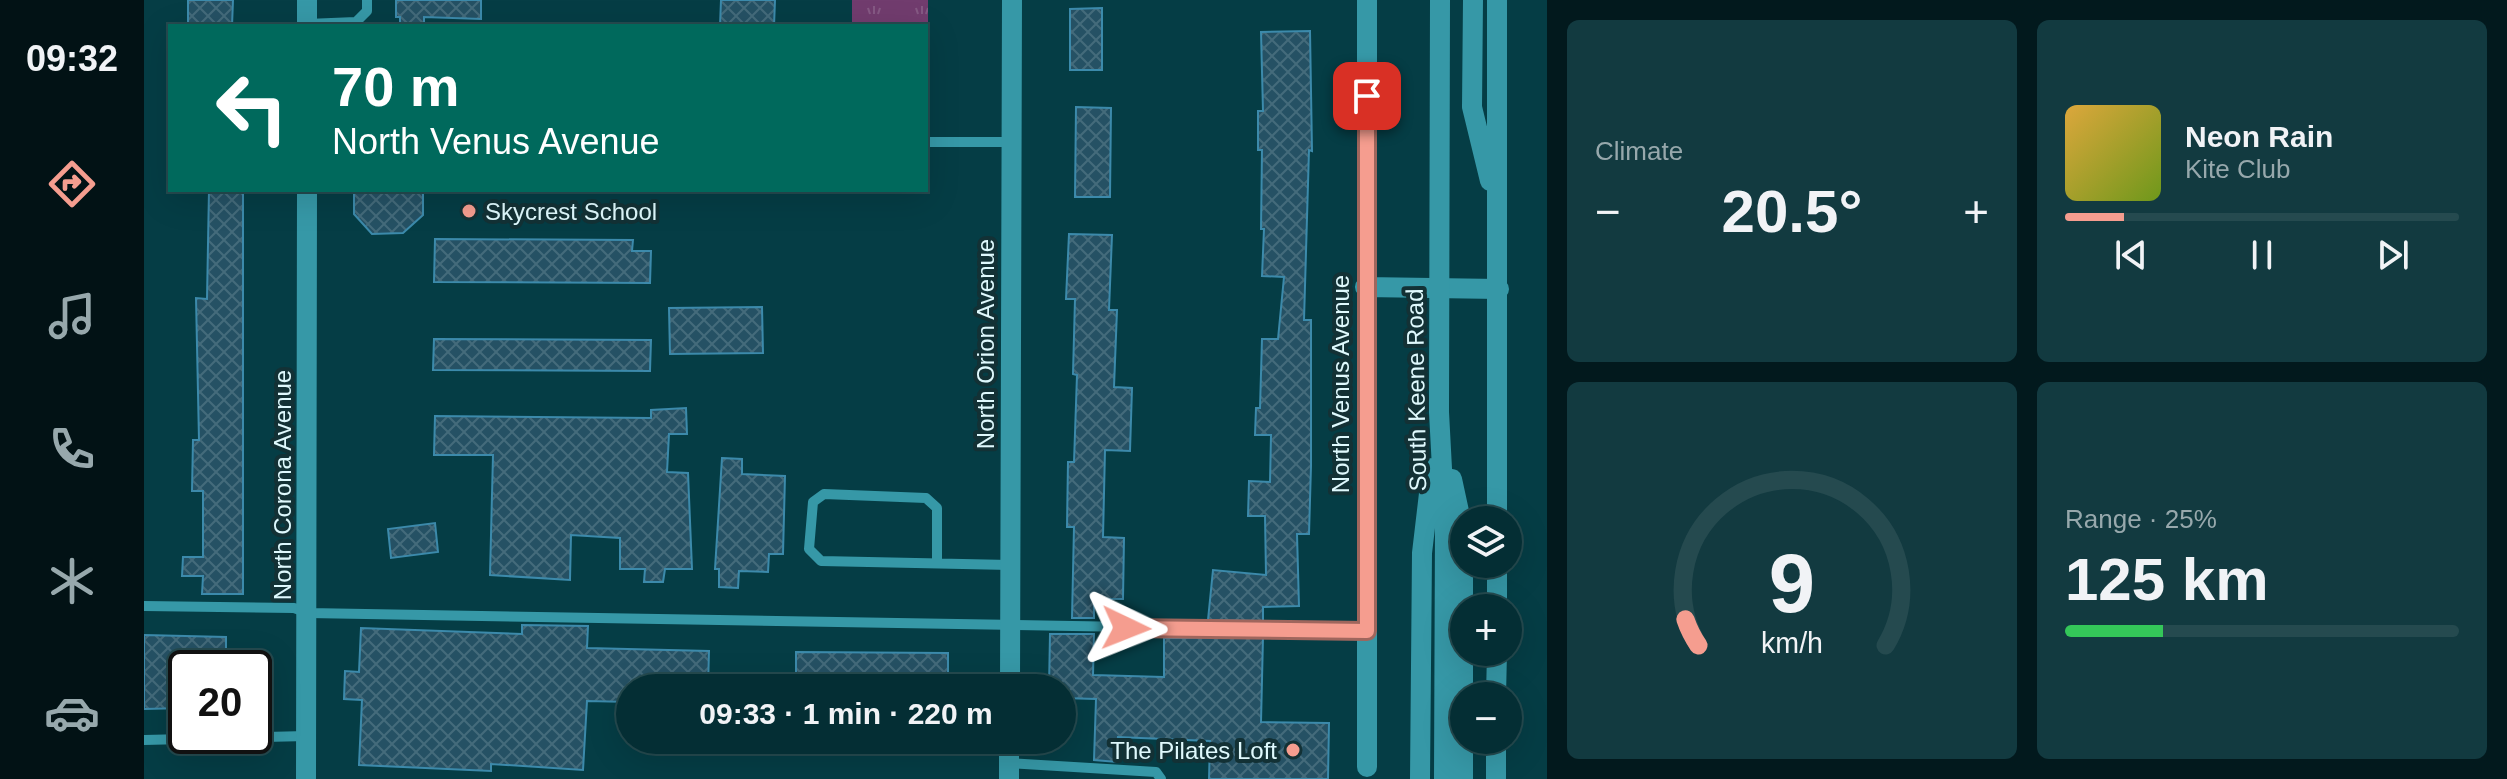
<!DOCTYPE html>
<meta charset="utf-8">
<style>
body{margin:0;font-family:Arial,sans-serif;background:#123a40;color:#f1f3f6;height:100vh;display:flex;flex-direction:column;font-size:30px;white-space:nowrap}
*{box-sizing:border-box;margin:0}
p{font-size:26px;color:#97a8ac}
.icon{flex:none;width:44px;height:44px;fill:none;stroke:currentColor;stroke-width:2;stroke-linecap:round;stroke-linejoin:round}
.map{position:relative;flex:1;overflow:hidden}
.sheet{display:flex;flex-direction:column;gap:20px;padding:20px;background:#02191d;width:960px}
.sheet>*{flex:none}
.guide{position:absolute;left:24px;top:24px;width:760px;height:168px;border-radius:0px;box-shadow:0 8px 32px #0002,0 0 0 2px #254a4f;background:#00695c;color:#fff;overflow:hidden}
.controls{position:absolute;left:1306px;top:506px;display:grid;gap:16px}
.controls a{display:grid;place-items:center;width:72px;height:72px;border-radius:50%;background:#042e34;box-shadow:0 8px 32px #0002,0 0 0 2px #254a4f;font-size:40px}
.speed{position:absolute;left:24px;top:650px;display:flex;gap:16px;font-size:40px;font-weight:700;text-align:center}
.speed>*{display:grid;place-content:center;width:104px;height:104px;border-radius:50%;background:#042e34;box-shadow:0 8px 32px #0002,0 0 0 2px #254a4f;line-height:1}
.speed .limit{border:4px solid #111;border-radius:12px;background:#fff;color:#111}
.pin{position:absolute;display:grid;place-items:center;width:68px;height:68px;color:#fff;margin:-34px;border-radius:16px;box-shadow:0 4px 12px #0006}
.me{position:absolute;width:88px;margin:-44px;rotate:92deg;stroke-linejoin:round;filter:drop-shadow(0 0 6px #0008)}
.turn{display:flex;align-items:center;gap:28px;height:168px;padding:0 32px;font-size:36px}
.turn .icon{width:104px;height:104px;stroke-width:2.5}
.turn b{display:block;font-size:56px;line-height:68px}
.big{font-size:60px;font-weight:700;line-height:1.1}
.sheet .tile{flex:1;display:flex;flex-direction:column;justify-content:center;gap:12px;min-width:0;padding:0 28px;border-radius:12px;background:#123a40}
.sheet .dial{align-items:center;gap:0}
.dial svg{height:208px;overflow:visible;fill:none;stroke:#254a4f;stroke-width:7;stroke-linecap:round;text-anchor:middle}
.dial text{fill:#f1f3f6;stroke:none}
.song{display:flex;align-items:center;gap:24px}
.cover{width:96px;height:96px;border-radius:12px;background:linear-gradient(135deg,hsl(40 70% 55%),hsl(80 70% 35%))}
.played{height:8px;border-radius:4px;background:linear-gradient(90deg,#f59d8f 15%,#254a4f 15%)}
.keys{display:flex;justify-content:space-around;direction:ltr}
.heat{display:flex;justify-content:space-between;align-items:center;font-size:44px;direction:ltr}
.charge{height:12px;border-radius:6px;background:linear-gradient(90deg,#34c759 25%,#254a4f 0)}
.sheet .tiles{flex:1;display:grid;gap:20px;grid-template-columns:repeat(2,1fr)}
.trip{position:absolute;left:472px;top:674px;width:460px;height:80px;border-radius:40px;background:#042e34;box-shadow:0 8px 32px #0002,0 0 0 2px #254a4f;font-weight:700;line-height:80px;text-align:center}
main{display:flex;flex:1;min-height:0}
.tabs{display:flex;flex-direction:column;width:144px;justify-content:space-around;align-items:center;background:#021215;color:#97a8ac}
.tabs .icon{width:56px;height:56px}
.tabs .on{color:#f59d8f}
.tabs b{font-size:36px;color:#f1f3f6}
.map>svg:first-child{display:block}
.grass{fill:url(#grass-tufts)}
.building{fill:url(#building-cross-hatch);stroke:#3c8aab;stroke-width:2}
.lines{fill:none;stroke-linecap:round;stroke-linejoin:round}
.lane{stroke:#3698a7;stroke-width:10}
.street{stroke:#3698a7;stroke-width:20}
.secondary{stroke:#3698a7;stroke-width:20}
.route-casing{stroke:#9f665d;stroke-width:20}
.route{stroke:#f59d8f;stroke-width:14}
.poi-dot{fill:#f59d8f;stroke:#133135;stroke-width:3}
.labels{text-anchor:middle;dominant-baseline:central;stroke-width:8;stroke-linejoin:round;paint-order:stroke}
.poi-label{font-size:24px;fill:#dff9fd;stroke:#133135;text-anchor:start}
.street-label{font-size:24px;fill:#dff9fd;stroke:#133135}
</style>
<main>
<nav class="tabs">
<b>09:32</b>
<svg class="icon on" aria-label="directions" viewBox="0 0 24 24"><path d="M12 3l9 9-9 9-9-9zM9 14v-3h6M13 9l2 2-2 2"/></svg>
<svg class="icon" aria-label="music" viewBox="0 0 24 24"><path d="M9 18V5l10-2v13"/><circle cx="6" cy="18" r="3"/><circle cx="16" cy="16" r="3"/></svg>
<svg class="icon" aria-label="phone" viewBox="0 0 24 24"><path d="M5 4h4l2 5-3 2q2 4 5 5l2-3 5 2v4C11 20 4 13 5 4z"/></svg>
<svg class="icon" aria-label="climate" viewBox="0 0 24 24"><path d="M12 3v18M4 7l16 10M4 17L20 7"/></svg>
<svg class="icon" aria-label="car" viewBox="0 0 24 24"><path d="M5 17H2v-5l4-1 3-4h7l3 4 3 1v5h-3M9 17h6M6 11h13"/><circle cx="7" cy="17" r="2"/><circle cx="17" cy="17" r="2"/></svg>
</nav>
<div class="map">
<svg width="1403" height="779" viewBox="0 0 1403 779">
<defs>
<pattern id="grass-tufts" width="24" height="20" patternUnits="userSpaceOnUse" patternTransform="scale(2)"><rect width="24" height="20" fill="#713c6e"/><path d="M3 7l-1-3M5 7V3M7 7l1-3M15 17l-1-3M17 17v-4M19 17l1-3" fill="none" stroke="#855984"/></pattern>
<pattern id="building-cross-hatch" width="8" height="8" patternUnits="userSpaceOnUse" patternTransform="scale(2)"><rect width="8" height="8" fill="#255164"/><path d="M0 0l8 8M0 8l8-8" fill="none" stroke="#446b7b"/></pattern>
</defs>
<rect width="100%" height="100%" fill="#053d45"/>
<path class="grass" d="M 708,0 L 784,0 L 784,24 L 708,24 Z"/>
<path class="building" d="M 44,0 L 89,0 L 88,26 L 44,26 Z
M 252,0 L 337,0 L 337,19 L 280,17 L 280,26 L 256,26 L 256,17 L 252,17 Z
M 577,0 L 631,0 L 630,26 L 576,26 Z
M 958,8 L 958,70 L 926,70 L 926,9 Z
M 1166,31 L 1168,151 L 1165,150 L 1160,320 L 1167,320 L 1167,466 L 1165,534 L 1153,534 L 1155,606 L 1119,607 L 1119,621 L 1064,620 L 1069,570 L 1122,575 L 1121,516 L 1104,516 L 1105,481 L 1126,482 L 1127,435 L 1111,435 L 1112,408 L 1116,408 L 1118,339 L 1134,339 L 1140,277 L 1118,276 L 1120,229 L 1117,229 L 1118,150 L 1114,150 L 1114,111 L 1119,111 L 1117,32 Z
M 932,107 L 967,108 L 966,197 L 931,197 Z
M 65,190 L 99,190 L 99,594 L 58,594 L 59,576 L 38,576 L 39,557 L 59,557 L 59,491 L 48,491 L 49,440 L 55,440 L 52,298 L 63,299 Z
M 210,190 L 279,190 L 279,215 L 259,233 L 228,234 L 210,214 Z
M 925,234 L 968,235 L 965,310 L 973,310 L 970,387 L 988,388 L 986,451 L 961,450 L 959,537 L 980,538 L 979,599 L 950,599 L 950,618 L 928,618 L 930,527 L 923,527 L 924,462 L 930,462 L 933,375 L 929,374 L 931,299 L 922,299 Z
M 291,239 L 489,240 L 488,251 L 507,251 L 506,283 L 290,282 Z
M 618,307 L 619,353 L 526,354 L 525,308 Z
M 290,339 L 507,340 L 506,371 L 289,370 Z
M 542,408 L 543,434 L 525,434 L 523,472 L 544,473 L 548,569 L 521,569 L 519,582 L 500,582 L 501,569 L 476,569 L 476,538 L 427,535 L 426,580 L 346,575 L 349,455 L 290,455 L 291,416 L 507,418 L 507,410 Z
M 578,458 L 598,459 L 598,474 L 641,476 L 639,554 L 625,554 L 624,572 L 595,571 L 594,588 L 575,587 L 575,569 L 571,569 Z
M 291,523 L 294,552 L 247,558 L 244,529 Z
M 378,625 L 444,626 L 443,648 L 565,651 L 564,688 L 486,688 L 486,702 L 443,701 L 439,770 L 347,764 L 347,771 L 215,765 L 218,700 L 200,699 L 201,671 L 215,672 L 217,628 L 378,634 Z
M 906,634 L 950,634 L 949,675 L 1020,677 L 1020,638 L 1119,637 L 1117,722 L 1185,723 L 1184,779 L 1065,779 L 1066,741 L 974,737 L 973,762 L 950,760 L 952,699 L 918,698 L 918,688 L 905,688 Z
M 0,635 L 82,637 L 82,668 L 42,668 L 42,708 L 0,709 Z
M 652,652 L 804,653 L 804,688 L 652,688 Z"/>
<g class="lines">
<path class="lane" d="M 163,24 L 212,22 L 223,11 L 223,0
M 782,142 L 867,142
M 793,563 L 793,508 L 782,498 L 680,494 L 669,502 L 665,549 L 677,561 L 866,565
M 0,606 L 150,608 L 164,613 L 1223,631
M 0,740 L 163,736
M 865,763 L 1012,772 L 1017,779"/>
<path class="street" d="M 163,0 L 163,26
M 1223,0 L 1223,767
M 1221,287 L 1355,289
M 866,688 L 868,0
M 162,779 L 163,190
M 865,779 L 865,740"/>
<path class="secondary" d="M 1296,0 L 1295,412 L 1301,525 L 1300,779
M 1329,0 L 1328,107 L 1346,181
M 1308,479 L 1319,530 L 1319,779
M 1353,520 L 1353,0
M 1353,608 L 1353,564
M 1352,696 L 1353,652
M 1276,779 L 1278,553 L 1288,468
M 1352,779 L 1352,740"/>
</g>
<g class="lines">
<g class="route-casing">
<path id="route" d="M 982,628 L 1223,631 L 1223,96"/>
</g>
<use href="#route" class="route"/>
</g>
<g class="poi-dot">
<circle cx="325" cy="211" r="8"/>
<circle cx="1149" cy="750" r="8"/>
</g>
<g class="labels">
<g class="poi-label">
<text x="341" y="211">Skycrest School</text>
<text x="1133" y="750" text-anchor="end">The Pilates Loft</text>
</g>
<g class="street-label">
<text transform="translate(841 344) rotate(-90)">North Orion Avenue</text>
<text transform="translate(1196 384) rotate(-90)">North Venus Avenue</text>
<text transform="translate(1272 390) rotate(-91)">South Keene Road</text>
<text transform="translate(138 485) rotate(-90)">North Corona Avenue</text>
</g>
</g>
</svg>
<div class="controls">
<a><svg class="icon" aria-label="layers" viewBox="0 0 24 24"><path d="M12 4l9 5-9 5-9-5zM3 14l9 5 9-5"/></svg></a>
<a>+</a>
<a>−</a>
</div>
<div class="speed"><div class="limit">20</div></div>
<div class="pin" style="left:1223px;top:96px;background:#d93025"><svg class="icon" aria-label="arrive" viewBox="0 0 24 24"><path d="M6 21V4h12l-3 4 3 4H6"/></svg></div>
<svg class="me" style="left:982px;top:628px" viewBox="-20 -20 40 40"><path d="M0-17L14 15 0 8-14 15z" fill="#f59d8f" stroke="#fff" stroke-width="4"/></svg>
<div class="trip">09:33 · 1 min · 220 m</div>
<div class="guide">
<div class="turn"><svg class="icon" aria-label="left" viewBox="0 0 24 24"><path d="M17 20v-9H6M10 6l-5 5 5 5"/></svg><div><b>70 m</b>North Venus Avenue</div></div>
</div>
</div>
<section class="sheet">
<div class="tiles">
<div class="tile"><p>Climate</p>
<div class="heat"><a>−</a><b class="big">20.5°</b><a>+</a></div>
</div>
<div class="tile">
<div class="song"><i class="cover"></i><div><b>Neon Rain</b><p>Kite Club</p></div></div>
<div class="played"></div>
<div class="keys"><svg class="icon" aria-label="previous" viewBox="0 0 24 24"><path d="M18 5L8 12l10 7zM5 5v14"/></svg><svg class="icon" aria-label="pause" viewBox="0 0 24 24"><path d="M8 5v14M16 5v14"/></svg><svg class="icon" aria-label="next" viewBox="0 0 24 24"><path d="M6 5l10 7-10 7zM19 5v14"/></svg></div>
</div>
<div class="tile dial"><svg viewBox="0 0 100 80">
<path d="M14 69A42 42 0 1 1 86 69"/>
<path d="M14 69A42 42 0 0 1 9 59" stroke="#f59d8f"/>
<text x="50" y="56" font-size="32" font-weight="700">9</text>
<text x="50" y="72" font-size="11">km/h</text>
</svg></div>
<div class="tile"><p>Range · 25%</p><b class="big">125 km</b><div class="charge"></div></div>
</div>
</section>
</main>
